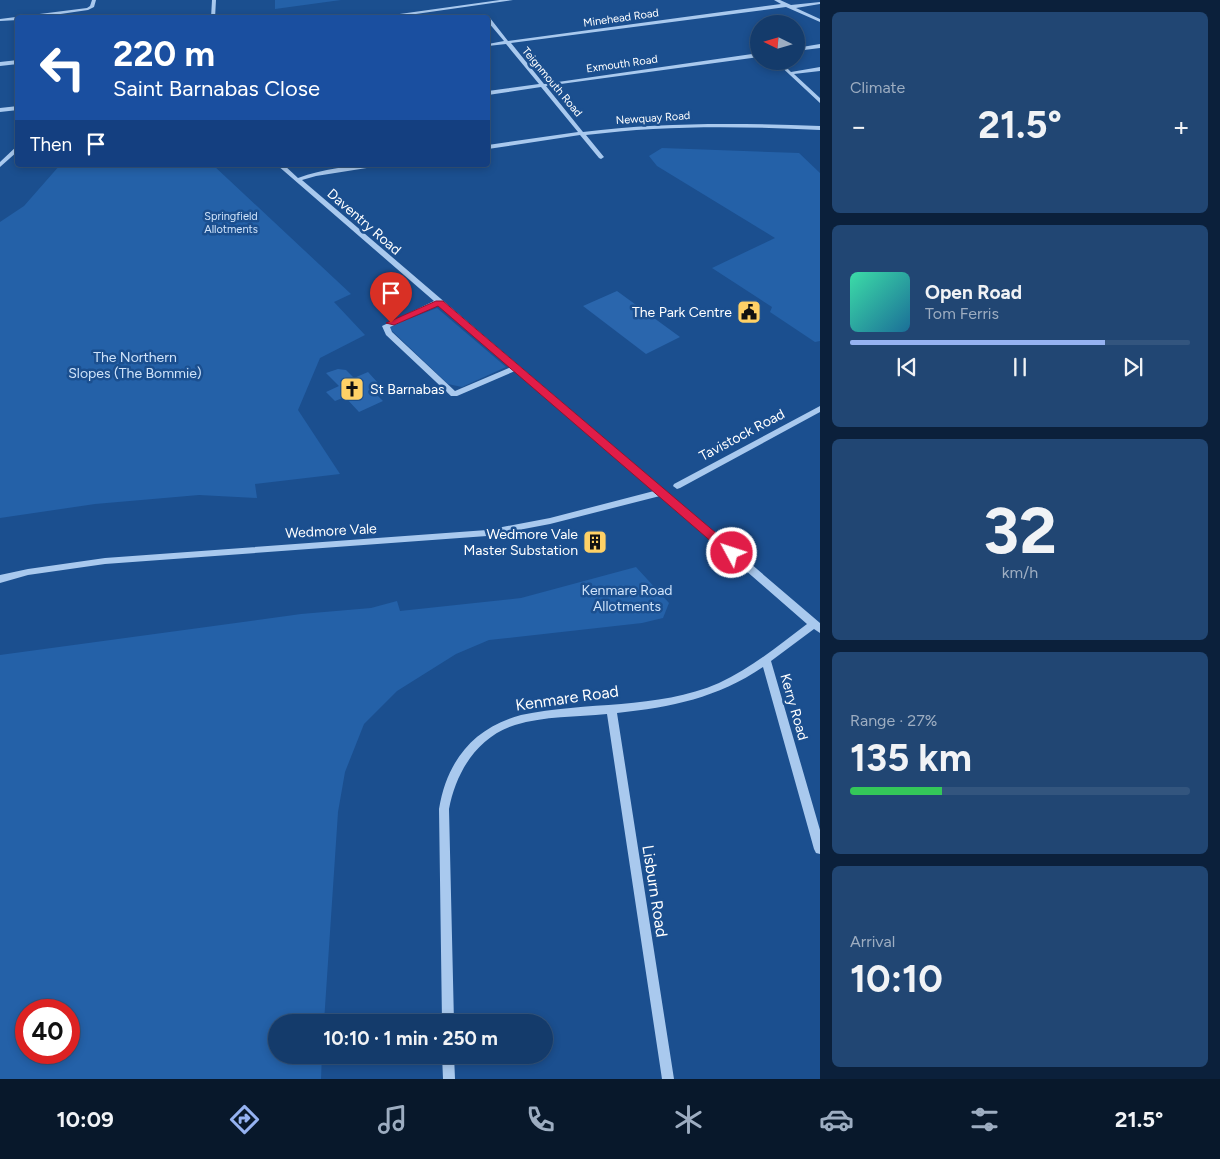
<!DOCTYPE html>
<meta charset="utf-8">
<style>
body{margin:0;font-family:Figtree,sans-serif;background:#214673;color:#f1f3f6;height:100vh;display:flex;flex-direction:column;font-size:19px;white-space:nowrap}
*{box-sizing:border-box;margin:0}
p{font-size:16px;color:#9dadc1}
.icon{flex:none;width:28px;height:28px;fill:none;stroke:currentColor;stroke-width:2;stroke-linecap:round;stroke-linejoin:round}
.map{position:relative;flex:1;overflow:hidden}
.details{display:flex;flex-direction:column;gap:12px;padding:12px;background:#0b203b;width:400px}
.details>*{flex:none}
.guide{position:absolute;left:15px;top:15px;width:475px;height:152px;border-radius:5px;box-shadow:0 2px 8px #0003,0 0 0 1px #33557e;background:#1a4fa0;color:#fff;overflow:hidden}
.needle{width:32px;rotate:275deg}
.controls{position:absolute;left:750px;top:15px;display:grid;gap:10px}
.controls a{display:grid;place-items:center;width:55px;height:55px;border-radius:50%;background:#143b6b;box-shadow:0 2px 8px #0003,0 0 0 1px #33557e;font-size:25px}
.speed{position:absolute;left:15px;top:999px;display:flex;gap:10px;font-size:25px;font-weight:700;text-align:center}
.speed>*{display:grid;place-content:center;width:65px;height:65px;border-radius:50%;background:#143b6b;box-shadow:0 2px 8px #0003,0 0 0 1px #33557e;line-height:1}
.speed .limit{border:8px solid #d22;background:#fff;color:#111}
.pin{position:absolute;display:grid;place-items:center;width:42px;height:42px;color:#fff;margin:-51px -21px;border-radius:50% 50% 50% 0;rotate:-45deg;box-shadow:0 0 5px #0007}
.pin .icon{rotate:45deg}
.me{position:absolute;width:55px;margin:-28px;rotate:310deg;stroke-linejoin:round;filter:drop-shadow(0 0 4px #0008)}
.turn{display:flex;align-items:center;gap:18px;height:105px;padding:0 15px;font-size:22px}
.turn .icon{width:65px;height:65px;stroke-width:2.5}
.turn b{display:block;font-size:35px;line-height:42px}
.then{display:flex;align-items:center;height:48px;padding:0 15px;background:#0003;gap:10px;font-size:19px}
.big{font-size:38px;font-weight:700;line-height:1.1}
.details .tile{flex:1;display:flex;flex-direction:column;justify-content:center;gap:8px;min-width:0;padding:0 18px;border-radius:8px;background:#214673}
.details .dial{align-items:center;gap:0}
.dial b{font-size:65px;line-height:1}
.song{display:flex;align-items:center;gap:15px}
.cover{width:60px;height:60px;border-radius:8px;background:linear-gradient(135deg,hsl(160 70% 55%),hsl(200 70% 35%))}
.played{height:5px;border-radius:2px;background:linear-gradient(90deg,#95b2f1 75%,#33557e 75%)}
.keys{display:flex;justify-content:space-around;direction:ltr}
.heat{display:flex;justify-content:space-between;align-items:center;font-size:28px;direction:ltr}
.charge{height:8px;border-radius:4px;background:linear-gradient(90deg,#34c759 27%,#33557e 0)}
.trip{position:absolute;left:268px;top:1014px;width:285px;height:50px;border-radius:25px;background:#143b6b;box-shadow:0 2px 8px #0003,0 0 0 1px #33557e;font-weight:700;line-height:50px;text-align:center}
.tab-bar{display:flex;height:80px;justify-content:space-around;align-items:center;background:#08182b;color:#9dadc1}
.tab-bar .icon{width:35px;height:35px}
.tab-bar .current{color:#95b2f1}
.tab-bar b{font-size:22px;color:#f1f3f6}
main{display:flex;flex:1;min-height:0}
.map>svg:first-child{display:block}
.green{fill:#2461a8;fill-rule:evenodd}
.building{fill:#2a66ad}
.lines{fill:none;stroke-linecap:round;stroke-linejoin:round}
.minor{fill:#a9c9ee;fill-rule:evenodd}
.route{fill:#e11d48;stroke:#92132f}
.labels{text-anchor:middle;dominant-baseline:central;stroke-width:5;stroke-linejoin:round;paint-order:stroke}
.far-street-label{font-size:11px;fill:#fff;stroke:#1b4f8f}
.far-park-label{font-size:11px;fill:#cfe3fa;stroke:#1b4f8f}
.street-label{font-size:14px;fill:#fff;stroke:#1b4f8f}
.poi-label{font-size:14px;fill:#fff;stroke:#1b4f8f;text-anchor:end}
.park-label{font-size:14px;fill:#cfe3fa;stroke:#1b4f8f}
.near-street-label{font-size:16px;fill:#fff;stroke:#1b4f8f}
</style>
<main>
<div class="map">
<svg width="820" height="1079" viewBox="0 0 820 1079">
<rect width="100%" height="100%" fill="#1b4f8f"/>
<path class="green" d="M 275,0 L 341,0 L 275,9 Z
M 662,148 L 799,153 L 820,173 L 820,341 L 815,342 L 770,312 L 772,307 L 712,268 L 775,238 L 657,166 L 649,156 Z
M 60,165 L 213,165 L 351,294 L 334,302 L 365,335 L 320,358 L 298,410 L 340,474 L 255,484 L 257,498 L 199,495 L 95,504 L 0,518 L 0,222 L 24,206 Z
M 437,308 L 506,367 L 462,387 L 448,384 L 388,327 Z
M 636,567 L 669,603 L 663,618 L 642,623 L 489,640 L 456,654 L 397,691 L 364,724 L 345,772 L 338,812 L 324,1022 L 276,1022 L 276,1055 L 322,1055 L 321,1079 L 0,1079 L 0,655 L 301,614 L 371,608 L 397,601 L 400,611 L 521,598 ZM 26,1010 L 69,1010 L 69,1052 L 26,1052 Z"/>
<path class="building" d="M 617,291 L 680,337 L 646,354 L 583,306 Z
M 338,369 L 346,370 L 354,378 L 368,372 L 378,383 L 369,387 L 383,401 L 359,412 L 345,397 L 335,401 L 326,392 L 339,386 L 326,373 Z
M 596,530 L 607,550 L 594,553 L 583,533 Z"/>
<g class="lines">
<path class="minor" d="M 92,0 L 96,0 L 94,7 L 88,10 L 33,18 L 18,18 L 18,20 L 0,21 L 0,19 L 87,8 L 90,6 Z
M 212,0 L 216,0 L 215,18 L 211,18 Z
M 500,0 L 513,0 L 388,18 L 371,18 Z
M 774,0 L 780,0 L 791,5 L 820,2 L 820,4 L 796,8 L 820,19 L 820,22 L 786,7 L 511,43 L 544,84 L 759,53 L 759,57 L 546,86 L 583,132 C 662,122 741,123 820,126 L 820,130 C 742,126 664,125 586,135 L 604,157 L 601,159 L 599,158 L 580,135 L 488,149 L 488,145 L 578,132 L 541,87 L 488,95 L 488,91 L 539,84 L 506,44 L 488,46 L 488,44 L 504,41 L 488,22 L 488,18 L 490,18 L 508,41 L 781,4 Z
M 820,44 L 820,48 L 796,51 L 796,48 Z
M 18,60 L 18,64 L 0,66 L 0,62 Z
M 775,61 L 780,61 L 791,72 L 820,67 L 820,71 L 794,74 L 820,98 L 820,103 Z
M 18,106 L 18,110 L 0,112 L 0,108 Z
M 18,145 L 18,151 L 0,167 L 0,162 Z
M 277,165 L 284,165 L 298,178 C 323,169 350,165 376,165 L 373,167 L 316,176 L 302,180 L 820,623 L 820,633 L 814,629 L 771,661 L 820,830 L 820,854 L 816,853 L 814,849 L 763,667 C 717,698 672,707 617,713 L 674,1079 L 662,1079 L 607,714 C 577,717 544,716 515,725 C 477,737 456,772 449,809 L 454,1022 L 442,1022 L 439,809 C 447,761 473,728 521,715 C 586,701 657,710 719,683 C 752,668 779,645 807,624 L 660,496 L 550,524 L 487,536 L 105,564 L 28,575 L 0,583 L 0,575 L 28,569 L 105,558 L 487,530 L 550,518 L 654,491 L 515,371 L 457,396 L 451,396 L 386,335 L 382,326 L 434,301 ZM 438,305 L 511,367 L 455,391 L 392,332 L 390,327 Z
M 820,406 L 820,412 L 680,488 L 677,489 L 673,486 L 674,484 Z
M 442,1055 L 454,1055 L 455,1079 L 443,1079 Z"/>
</g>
<path class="route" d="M 436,301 L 443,301 L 736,550 L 736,556 L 728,556 L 438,306 L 394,325 L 386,323 Z"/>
<defs>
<g id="civic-square" transform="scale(1.25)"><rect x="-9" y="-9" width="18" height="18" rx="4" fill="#ffd166" stroke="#1b4f8f"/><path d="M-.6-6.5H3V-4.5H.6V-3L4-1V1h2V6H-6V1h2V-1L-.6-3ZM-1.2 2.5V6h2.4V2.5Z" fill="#111"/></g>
<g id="church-square" transform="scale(1.25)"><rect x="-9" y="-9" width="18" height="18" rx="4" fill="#ffd166" stroke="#1b4f8f"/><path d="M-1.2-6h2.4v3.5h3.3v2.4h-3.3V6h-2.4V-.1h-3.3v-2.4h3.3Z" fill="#111"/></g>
<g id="building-square" transform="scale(1.25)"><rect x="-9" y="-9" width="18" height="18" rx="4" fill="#ffd166" stroke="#1b4f8f"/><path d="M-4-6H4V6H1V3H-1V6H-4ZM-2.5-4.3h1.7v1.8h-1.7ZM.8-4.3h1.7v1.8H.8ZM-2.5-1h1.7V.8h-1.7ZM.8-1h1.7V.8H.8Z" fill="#111"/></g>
</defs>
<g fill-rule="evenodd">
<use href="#civic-square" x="749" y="312"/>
<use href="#church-square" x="352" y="389"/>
<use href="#building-square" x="595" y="542"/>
</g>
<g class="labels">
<g class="far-street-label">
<text transform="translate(621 18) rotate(-8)">Minehead Road</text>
<text transform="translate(622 64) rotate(-8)">Exmouth Road</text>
<text transform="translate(552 82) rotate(50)">Teignmouth Road</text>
<text transform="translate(653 118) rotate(-4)">Newquay Road</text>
</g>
<g class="far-park-label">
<text x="231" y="216">Springfield<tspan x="231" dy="13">Allotments</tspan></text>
</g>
<g class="street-label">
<text transform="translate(364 222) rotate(41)">Daventry Road</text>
<text transform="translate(742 435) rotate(-28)">Tavistock Road</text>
<text transform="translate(331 531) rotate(-3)">Wedmore Vale</text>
<text transform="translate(794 707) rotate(74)">Kerry Road</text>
</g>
<g class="poi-label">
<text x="732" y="312">The Park Centre</text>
<text x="370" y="389" text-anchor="start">St Barnabas</text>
<text x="578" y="534">Wedmore Vale<tspan x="578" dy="16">Master Substation</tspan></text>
</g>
<g class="park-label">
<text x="135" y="357">The Northern<tspan x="135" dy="16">Slopes (The Bommie)</tspan></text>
<text x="627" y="590">Kenmare Road<tspan x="627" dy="16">Allotments</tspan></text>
</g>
<g class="near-street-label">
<text transform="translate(567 698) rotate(-8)">Kenmare Road</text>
<text transform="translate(655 891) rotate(81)">Lisburn Road</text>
</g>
</g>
</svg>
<div class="controls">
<a><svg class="needle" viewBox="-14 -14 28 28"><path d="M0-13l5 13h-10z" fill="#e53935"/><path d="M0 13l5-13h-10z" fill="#9dadc1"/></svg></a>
</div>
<div class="speed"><div class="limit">40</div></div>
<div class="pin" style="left:391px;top:323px;background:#d93025"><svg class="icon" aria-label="arrive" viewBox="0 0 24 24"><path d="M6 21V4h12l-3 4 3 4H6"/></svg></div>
<svg class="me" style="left:732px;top:553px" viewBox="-20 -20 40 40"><circle r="17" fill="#e11d48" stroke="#fff" stroke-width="3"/><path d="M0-11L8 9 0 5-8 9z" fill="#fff"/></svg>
<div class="trip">10:10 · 1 min · 250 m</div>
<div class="guide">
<div class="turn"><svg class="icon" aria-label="left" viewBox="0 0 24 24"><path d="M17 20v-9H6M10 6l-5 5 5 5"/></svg><div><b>220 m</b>Saint Barnabas Close</div></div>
<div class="then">Then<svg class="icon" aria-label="arrive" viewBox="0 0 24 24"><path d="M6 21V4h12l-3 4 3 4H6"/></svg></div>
</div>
</div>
<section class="details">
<div class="tile"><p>Climate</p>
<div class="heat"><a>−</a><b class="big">21.5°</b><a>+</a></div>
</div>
<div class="tile">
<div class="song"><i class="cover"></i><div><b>Open Road</b><p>Tom Ferris</p></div></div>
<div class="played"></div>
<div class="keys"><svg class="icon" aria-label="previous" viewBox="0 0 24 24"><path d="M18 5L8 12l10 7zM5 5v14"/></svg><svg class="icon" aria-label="pause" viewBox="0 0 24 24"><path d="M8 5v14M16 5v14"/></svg><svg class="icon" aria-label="next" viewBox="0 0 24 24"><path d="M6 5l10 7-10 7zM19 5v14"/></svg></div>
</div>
<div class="tile dial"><b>32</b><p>km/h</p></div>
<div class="tile"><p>Range · 27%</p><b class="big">135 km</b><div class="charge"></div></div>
<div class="tile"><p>Arrival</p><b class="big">10:10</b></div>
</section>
</main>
<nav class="tab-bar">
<b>10:09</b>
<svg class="icon current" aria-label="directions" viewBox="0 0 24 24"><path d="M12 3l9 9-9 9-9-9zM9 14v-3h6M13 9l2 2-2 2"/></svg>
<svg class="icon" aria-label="music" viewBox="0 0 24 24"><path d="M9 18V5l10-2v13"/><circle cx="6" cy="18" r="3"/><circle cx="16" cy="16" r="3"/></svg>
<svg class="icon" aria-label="phone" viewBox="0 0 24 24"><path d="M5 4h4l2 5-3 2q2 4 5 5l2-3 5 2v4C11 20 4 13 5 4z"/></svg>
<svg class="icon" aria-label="climate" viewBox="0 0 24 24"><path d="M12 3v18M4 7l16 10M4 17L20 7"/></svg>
<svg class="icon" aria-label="car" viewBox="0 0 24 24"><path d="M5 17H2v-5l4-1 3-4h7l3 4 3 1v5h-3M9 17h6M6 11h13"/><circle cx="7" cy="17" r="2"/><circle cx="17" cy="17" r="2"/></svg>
<svg class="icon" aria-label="filters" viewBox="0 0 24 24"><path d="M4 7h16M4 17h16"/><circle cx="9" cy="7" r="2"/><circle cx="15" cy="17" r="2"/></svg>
<b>21.5°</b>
</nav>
